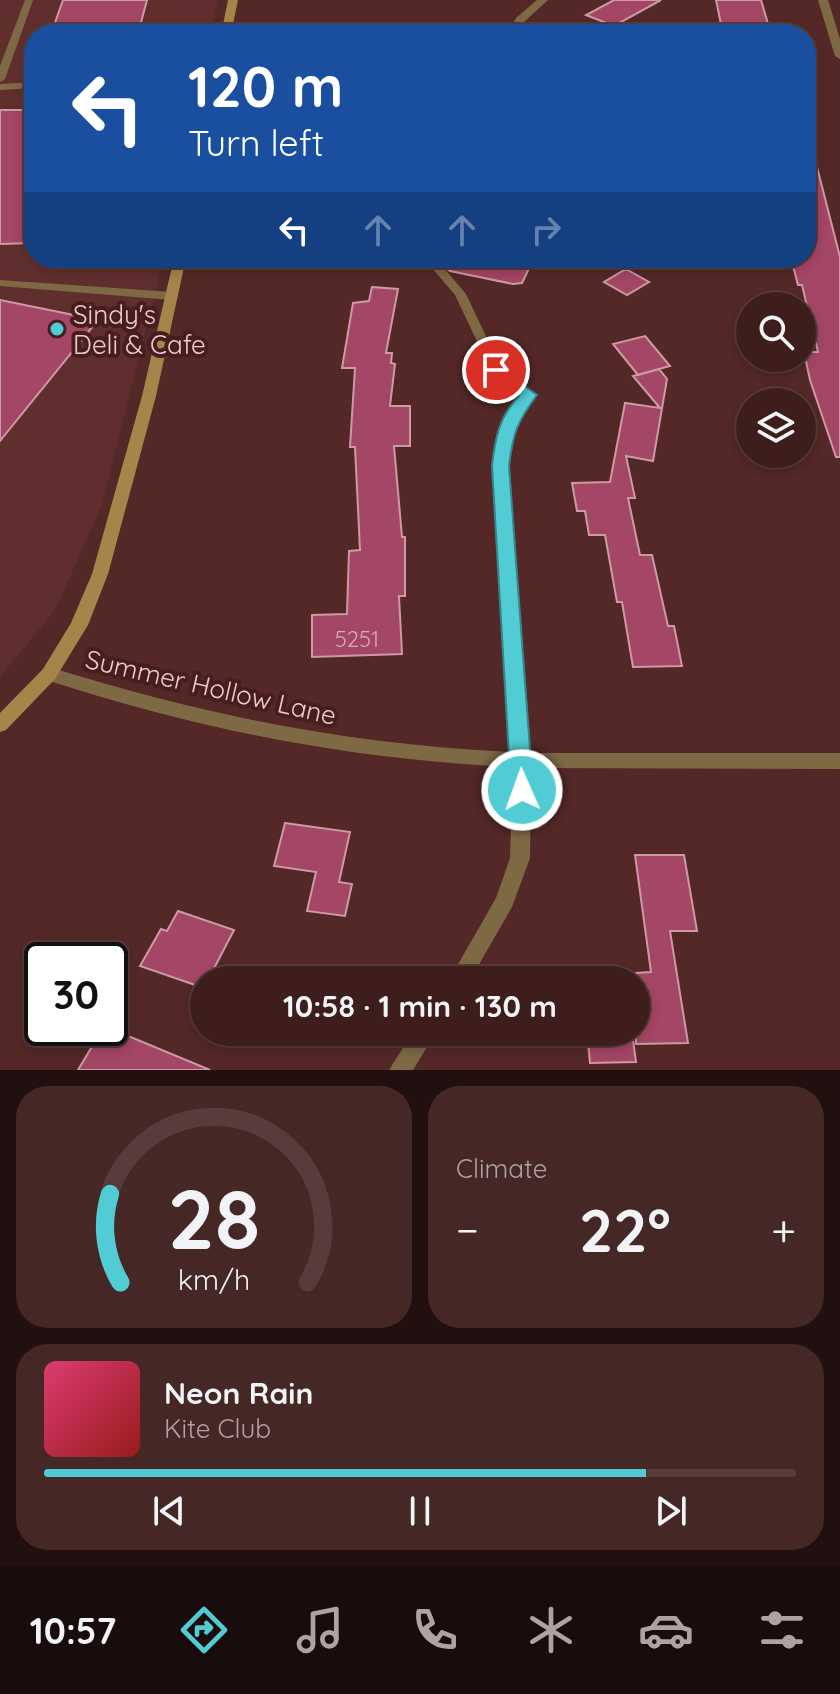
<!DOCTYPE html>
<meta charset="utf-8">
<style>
body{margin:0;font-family:Quicksand,sans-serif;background:#452726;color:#f1f3f6;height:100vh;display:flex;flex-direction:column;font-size:30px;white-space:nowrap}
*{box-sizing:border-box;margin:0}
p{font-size:26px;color:#ada2a4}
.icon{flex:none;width:44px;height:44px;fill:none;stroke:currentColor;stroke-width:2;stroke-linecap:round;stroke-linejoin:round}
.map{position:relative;height:1070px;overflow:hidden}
.panel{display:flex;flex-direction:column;gap:16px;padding:16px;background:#221010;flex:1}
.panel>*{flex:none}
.banner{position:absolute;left:24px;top:24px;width:792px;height:244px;border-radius:32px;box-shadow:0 4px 12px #0003,0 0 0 2px #573c3b;background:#1a4fa0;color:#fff;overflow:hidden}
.controls{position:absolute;left:736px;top:292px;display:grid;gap:16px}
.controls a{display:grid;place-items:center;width:80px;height:80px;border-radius:50%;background:#3e1e1d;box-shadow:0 4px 12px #0003,0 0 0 2px #573c3b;font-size:40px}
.speed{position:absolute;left:24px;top:942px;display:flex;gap:16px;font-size:40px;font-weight:700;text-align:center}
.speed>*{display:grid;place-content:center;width:104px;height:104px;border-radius:50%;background:#3e1e1d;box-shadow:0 4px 12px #0003,0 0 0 2px #573c3b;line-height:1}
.speed .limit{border:4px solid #111;border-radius:12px;background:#fff;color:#111}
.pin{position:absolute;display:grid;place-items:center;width:68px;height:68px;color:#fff;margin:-34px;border:4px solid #fff;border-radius:50%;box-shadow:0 2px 8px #0007}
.me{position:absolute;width:88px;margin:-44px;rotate:358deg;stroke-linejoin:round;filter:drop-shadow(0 0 6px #0008)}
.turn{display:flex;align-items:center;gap:28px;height:168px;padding:0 32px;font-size:36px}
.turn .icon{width:104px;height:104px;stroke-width:2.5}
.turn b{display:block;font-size:56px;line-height:68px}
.lanes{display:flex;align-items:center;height:76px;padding:0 32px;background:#0003;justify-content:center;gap:40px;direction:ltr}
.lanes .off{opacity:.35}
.big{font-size:60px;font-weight:700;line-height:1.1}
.panel .widget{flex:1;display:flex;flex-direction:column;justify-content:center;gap:12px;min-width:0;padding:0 28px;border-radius:32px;background:#452726}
.panel .dial{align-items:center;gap:0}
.dial svg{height:208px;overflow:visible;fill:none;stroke:#573c3b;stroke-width:7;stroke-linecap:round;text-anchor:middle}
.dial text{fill:#f1f3f6;stroke:none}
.song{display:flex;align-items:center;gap:24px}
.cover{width:96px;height:96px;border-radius:12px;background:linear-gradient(135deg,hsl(340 70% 55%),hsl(0 70% 35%))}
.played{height:8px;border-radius:4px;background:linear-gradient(90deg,#51ccd5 80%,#573c3b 80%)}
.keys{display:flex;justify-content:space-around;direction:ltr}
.heat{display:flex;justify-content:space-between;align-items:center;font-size:44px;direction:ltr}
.panel .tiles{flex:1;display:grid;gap:16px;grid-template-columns:1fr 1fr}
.widget:last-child{grid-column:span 2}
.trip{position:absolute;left:190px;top:966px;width:460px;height:80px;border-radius:40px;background:#3e1e1d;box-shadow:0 4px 12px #0003,0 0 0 2px #573c3b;font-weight:700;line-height:80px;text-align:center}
.tab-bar{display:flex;height:128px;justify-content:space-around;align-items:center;background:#190c0c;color:#ada2a4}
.tab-bar .icon{width:56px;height:56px}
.tab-bar .on{color:#51ccd5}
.tab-bar b{font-size:36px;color:#f1f3f6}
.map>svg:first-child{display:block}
.built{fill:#612e2e}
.building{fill:#a44665;stroke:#cd99a6;stroke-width:2}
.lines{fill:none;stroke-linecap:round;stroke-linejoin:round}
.lane{fill:#7d6a45;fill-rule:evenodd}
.street{fill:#7d6a45;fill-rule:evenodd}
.secondary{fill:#a5854a;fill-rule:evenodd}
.route{fill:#51ccd5;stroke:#35858a;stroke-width:2}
.poi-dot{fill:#51ccd5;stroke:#471e1d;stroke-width:3}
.labels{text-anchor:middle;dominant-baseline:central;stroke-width:8;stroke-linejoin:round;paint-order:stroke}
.number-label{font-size:22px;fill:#d8abb2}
.poi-label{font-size:26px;fill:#eacdcc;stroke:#471e1d;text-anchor:start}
.street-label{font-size:26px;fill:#eacdcc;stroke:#471e1d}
</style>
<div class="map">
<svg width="840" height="1070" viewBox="0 0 840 1070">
<rect width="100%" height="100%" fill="#532827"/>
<path class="built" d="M 0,0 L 218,0 L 211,34 L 34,34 L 34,258 L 164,258 L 101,507 L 55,610 L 0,677 Z"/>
<path class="building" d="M 63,0 L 147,0 L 138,34 L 51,34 Z
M 614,0 L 661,0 L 614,26 L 586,15 Z
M 716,0 L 761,0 L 771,34 L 723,34 Z
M 0,110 L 34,110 L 34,243 L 0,244 Z
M 815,159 L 840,257 L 840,457 L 836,457 L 810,380 L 804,352 L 818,352 L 802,285 L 798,285 L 791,258 L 806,258 L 806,160 Z
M 441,258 L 534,258 L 522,283 L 513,284 L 450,271 L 440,263 Z
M 626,269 L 649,282 L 627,295 L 604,282 Z
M 372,287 L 398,289 L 386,353 L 392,353 L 391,363 L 395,364 L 390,406 L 410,406 L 410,446 L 394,446 L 402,537 L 405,537 L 405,596 L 399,596 L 402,654 L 312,657 L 312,615 L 347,614 L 349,551 L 360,550 L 355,447 L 350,447 L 355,368 L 342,368 L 353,303 L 369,301 Z
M 0,300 L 98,320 L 0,441 Z
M 645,336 L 670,366 L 638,375 L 613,344 Z
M 659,369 L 667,379 L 653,461 L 626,456 L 635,498 L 628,498 L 640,555 L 652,555 L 668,626 L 674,626 L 682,666 L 633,667 L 622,602 L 617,602 L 605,535 L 589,535 L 585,511 L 577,511 L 572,483 L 610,482 L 625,403 L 660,408 L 633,376 Z
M 285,823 L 350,832 L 339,882 L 352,884 L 345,916 L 307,911 L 316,872 L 274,866 Z
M 635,855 L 684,855 L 697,931 L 670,931 L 688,1043 L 636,1044 L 636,973 L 651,972 Z
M 178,911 L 234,930 L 208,980 L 204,980 L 204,988 L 140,966 L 161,929 L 167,931 Z
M 103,1028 L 109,1028 L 210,1070 L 78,1070 Z
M 587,1032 L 632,1032 L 636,1062 L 590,1063 Z"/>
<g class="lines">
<path class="lane" d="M 25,0 L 33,0 L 5,79 L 0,82 L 0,66 Z
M 34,82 L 34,88 L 0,90 L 0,84 Z
M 439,266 L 443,267 L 466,294 L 501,368 L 533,392 L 535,395 L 533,398 L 525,398 L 492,373 L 455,295 L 433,269 Z
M 0,280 L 172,292 L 178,296 L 172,300 L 0,286 Z"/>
<path class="street" d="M 537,0 L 548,0 L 524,22 L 518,34 L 508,34 L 516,18 Z
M 818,0 L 828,0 L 840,39 L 840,59 L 835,56 Z
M 529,390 L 536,395 L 516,428 L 509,466 L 531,753 L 840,753 L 840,769 L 531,768 L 530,858 L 512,907 L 470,980 L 449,980 L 496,898 L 510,858 L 513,767 C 345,759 202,730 43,679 L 40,674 L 43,669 L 49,667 C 207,716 347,744 512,752 L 493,466 C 496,442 503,401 529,390 Z
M 413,1032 L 436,1032 L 413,1070 L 389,1070 Z"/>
<path class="secondary" d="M 228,0 L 238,0 L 231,34 L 221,34 Z
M 174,258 L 186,258 L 156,396 L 108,574 L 88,625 L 55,679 L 6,730 L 0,732 L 0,713 L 43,669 L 71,623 L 92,574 L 142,396 Z"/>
</g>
<path class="route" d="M 496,365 L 537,395 C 517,422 513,433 509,466 L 533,790 L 530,796 L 522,799 L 514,796 L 511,790 L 492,466 C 495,439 499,416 519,396 L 490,374 L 490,367 Z"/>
<circle class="poi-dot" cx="57" cy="329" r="8"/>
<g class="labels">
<g class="number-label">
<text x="357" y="639">5251</text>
</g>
<g class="poi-label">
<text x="73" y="314">Sindy's<tspan x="73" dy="30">Deli &amp; Cafe</tspan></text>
</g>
<g class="street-label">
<text transform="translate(211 687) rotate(13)">Summer Hollow Lane</text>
</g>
</g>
</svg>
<div class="controls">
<a><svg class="icon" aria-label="search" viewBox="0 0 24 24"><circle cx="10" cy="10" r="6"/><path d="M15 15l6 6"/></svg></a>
<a><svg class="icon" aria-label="layers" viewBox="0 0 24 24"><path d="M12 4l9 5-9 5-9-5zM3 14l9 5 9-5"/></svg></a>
</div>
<div class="speed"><div class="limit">30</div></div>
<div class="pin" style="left:496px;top:370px;background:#d93025"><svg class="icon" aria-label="arrive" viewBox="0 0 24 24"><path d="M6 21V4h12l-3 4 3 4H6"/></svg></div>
<svg class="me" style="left:522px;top:790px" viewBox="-20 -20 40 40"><circle r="17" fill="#51ccd5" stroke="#fff" stroke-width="3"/><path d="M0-11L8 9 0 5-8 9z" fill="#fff"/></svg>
<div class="trip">10:58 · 1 min · 130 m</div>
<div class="banner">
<div class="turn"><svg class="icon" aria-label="left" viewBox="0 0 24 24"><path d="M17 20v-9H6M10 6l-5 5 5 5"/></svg><div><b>120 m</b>Turn left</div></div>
<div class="lanes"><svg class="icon" aria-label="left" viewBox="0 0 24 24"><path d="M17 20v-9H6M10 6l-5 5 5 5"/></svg><svg class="icon off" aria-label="ahead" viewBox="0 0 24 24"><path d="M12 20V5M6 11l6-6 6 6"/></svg><svg class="icon off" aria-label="ahead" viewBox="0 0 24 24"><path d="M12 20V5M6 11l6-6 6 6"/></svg><svg class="icon off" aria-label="right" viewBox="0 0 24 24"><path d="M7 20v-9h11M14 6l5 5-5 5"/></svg></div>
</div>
</div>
<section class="panel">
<div class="tiles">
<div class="widget dial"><svg viewBox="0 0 100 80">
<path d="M14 69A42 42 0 1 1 86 69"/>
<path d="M14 69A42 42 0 0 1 10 35" stroke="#51ccd5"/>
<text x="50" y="56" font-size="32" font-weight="700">28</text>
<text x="50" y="72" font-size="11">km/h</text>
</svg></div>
<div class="widget"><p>Climate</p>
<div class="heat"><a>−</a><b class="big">22°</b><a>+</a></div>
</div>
<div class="widget">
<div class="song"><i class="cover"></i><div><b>Neon Rain</b><p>Kite Club</p></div></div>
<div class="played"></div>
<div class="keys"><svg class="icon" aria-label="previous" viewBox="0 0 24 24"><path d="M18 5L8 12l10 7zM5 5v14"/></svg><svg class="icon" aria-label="pause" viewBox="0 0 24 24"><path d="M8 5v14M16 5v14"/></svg><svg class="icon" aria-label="next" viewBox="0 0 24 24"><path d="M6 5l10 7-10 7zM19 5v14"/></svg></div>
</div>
</div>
</section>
<nav class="tab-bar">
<b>10:57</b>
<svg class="icon on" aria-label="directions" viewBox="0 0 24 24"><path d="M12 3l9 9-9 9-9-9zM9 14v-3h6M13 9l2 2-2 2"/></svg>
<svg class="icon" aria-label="music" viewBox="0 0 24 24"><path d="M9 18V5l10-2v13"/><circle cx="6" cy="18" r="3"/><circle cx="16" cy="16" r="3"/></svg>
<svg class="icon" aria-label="phone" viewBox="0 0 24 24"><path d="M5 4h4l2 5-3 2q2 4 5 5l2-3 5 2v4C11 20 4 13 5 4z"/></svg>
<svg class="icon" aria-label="climate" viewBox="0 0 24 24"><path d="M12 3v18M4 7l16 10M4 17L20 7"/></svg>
<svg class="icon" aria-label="car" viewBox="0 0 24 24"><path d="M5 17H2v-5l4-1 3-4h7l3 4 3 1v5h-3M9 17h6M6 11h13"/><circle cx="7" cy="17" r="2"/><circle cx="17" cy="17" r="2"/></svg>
<svg class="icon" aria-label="filters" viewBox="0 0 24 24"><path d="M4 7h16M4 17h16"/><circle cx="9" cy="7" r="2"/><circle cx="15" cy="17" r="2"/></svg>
</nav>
